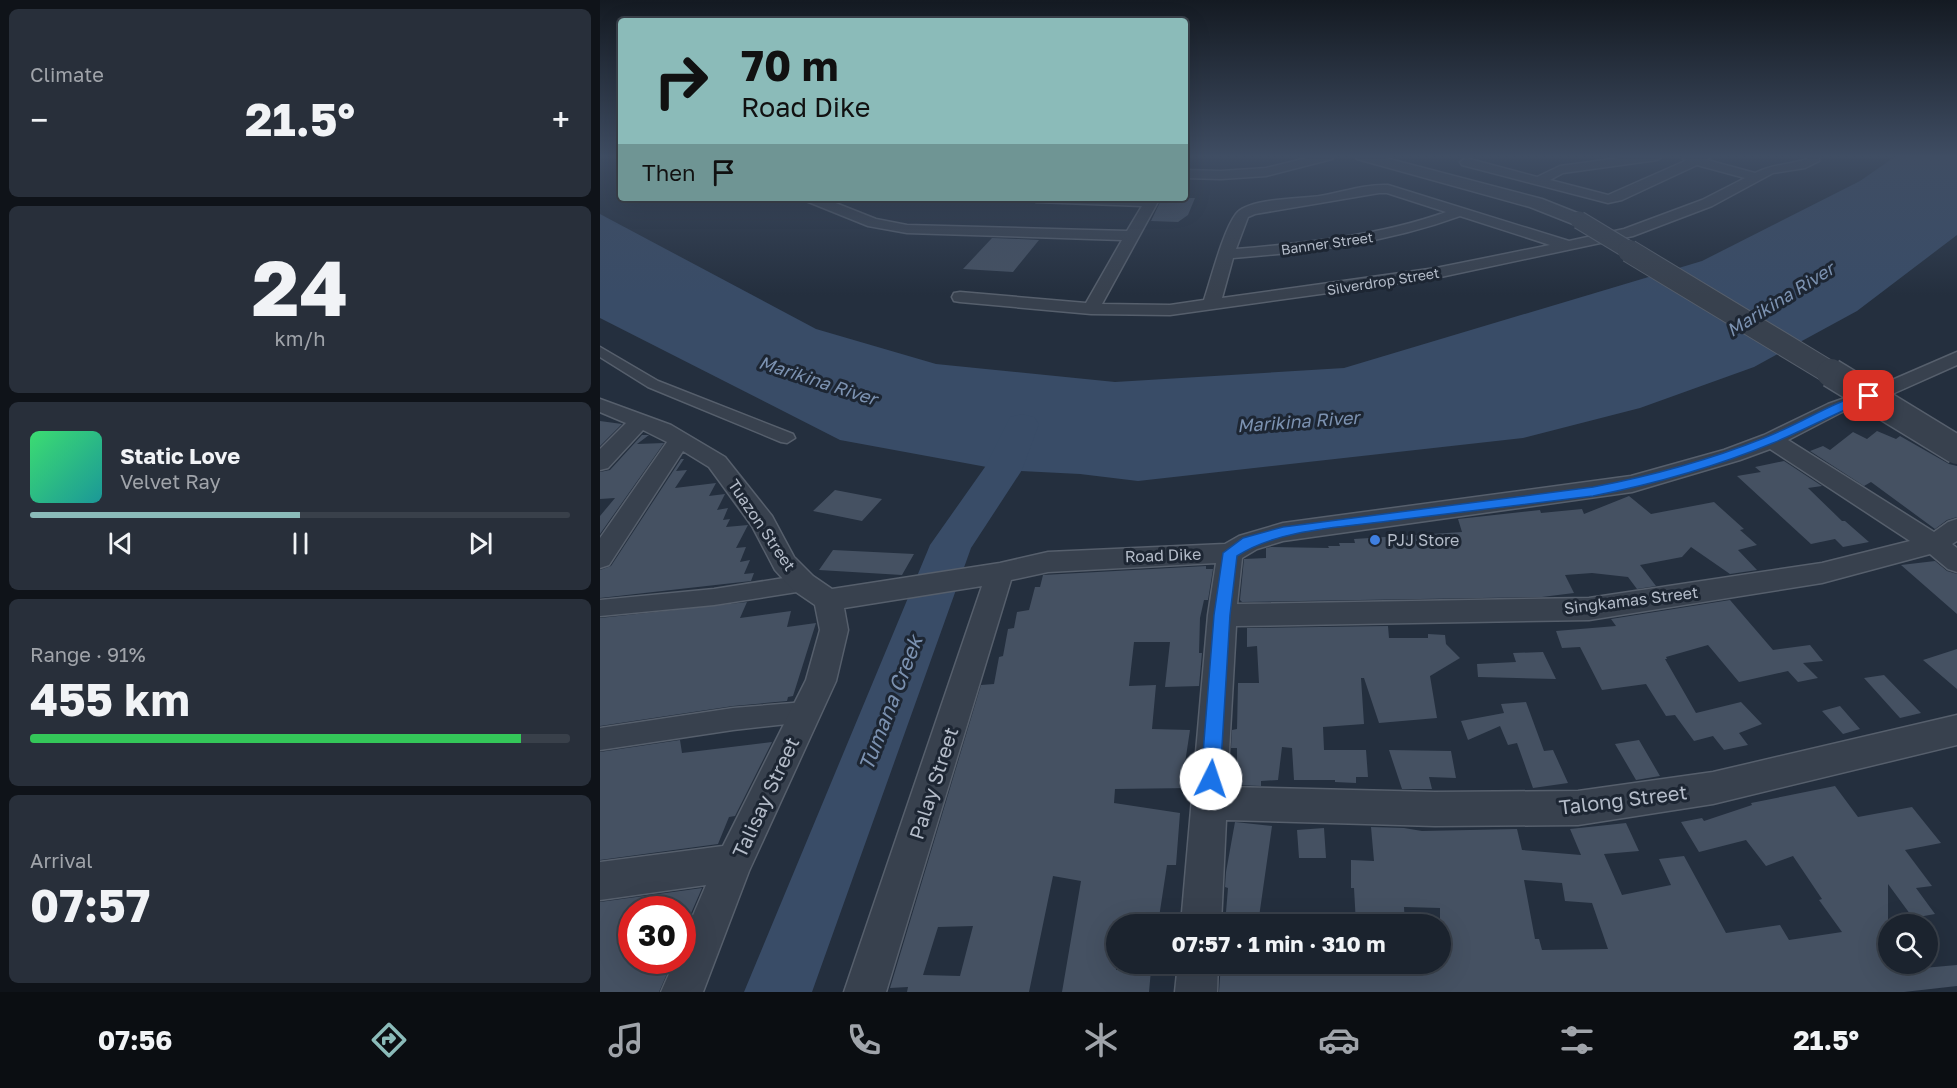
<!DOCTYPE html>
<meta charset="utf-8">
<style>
body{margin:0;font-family:"Golos Text",sans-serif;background:#282f3a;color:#f1f3f6;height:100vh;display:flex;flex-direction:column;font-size:22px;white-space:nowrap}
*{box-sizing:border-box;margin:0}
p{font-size:20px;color:#a0a4aa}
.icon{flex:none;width:33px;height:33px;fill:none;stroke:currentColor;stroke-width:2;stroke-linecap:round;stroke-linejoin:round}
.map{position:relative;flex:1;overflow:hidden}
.sheet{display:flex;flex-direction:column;gap:9px;padding:9px;background:#0f1319;width:600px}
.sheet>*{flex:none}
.guide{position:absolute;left:18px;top:18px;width:570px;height:183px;border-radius:6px;box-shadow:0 6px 24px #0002,0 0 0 2px #39404a;background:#8bbbb9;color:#111;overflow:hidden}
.controls{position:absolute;left:1278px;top:914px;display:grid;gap:12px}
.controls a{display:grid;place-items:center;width:60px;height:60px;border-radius:50%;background:#1b232e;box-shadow:0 6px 24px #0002,0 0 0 2px #39404a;font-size:30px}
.speed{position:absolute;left:18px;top:896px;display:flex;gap:12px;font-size:30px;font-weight:700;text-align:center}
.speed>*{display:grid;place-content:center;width:78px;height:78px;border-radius:50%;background:#1b232e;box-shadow:0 6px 24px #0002,0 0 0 2px #39404a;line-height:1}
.speed .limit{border:9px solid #d22;background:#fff;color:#111}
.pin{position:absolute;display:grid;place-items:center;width:51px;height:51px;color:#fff;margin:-26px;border-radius:12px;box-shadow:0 3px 9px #0006}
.me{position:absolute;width:66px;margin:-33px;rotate:4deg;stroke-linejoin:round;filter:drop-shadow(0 0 4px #0008)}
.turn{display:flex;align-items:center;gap:21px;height:126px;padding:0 24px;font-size:27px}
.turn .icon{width:78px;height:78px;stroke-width:2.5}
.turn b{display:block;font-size:42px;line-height:51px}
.then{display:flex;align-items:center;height:57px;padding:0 24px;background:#0003;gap:12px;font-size:22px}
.big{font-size:45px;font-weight:700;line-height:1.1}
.sheet .tile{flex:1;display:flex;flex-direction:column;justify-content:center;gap:9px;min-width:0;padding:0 21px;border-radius:9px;background:#282f3a}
.sheet .dial{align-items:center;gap:0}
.dial b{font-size:78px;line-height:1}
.song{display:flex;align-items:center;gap:18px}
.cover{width:72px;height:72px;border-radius:9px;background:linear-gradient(135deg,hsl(140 70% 55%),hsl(180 70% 35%))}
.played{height:6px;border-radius:3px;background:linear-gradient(90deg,#8bbbb9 50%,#39404a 50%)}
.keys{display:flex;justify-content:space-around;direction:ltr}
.heat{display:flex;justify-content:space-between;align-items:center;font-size:33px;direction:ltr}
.charge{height:9px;border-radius:4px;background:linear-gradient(90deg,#34c759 91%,#39404a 0)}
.trip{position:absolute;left:506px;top:914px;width:345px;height:60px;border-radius:30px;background:#1b232e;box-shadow:0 6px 24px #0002,0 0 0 2px #39404a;font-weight:700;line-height:60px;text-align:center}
.tabs{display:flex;height:96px;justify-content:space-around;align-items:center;background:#0b0e12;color:#a0a4aa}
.tabs .icon{width:42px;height:42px}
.tabs .active{color:#8bbbb9}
.tabs b{font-size:27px;color:#f1f3f6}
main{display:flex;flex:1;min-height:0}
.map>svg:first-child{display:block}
.water{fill:#394c67}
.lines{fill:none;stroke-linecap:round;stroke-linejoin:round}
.river{fill:#394c67;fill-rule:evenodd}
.building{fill:#455162;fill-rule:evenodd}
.pedestrian-casing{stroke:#565f6c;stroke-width:3}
.minor-casing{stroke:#565f6c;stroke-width:3}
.tertiary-casing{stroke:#565f6c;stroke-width:3}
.pedestrian{fill:#38414e;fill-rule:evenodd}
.minor{fill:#38414e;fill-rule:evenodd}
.tertiary{fill:#38414e;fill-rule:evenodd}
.tertiary-bridge-far2-casing{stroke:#565f6c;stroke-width:19;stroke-linecap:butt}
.tertiary-bridge-far1-casing{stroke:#565f6c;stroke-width:24;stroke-linecap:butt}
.tertiary-bridge-casing{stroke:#565f6c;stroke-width:31;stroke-linecap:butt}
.tertiary-bridge-far2{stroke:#38414e;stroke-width:17}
.tertiary-bridge-far1{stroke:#38414e;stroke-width:22}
.tertiary-bridge{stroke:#38414e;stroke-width:28}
.route{fill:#1a73e8;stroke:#114b97;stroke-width:1.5}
.shop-dot{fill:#3f7fe0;stroke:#1d2633;stroke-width:2}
.labels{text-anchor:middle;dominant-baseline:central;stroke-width:6;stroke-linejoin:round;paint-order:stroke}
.far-street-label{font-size:14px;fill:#b4bcc9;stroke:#1d2633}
.street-label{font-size:16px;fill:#b4bcc9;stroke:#1d2633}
.poi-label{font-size:16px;fill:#b4bcc9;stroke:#1d2633;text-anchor:start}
.water-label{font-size:18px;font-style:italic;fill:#7c92b1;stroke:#1d2633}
.near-street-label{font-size:20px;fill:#b4bcc9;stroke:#1d2633}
.near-water-label{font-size:21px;font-style:italic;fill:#7c92b1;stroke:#1d2633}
</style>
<main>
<section class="sheet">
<div class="tile"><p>Climate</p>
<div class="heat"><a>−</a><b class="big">21.5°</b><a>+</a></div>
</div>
<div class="tile dial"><b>24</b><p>km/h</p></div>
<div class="tile">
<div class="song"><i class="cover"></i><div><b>Static Love</b><p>Velvet Ray</p></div></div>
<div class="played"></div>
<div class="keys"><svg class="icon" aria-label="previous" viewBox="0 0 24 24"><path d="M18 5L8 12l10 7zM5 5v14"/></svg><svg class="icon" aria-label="pause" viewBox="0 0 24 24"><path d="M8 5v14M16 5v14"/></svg><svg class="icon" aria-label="next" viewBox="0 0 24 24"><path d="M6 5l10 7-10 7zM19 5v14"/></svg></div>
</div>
<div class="tile"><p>Range · 91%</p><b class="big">455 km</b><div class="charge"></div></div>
<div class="tile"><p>Arrival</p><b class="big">07:57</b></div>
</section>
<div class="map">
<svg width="1357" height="992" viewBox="0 0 1357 992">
<rect width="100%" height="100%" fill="#242f3e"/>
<path class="water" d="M 1296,156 L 1357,156 L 1357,235 L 1257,311 L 1154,367 L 1040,408 L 923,438 L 538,481 L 480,474 L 403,470 L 240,440 L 0,318 L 0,214 L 216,329 L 336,364 L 515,382 L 744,368 L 1102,261 L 1260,181 Z"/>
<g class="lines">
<path class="river" d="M 422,414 L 434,417 L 439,424 L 422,470 L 371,548 L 212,992 L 144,992 L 330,545 L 385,467 L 410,417 Z"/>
</g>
<path class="building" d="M 562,198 L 595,198 L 588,215 L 578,222 L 551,221 Z
M 392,238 L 419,239 L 439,240 L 413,272 L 363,269 Z
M 0,421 L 22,424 L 0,446 Z
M 1277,431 L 1296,439 L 1300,436 L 1349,464 L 1357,466 L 1357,517 L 1347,520 L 1335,529 L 1271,482 L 1264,486 L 1210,451 L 1223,446 L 1230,450 L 1253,432 L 1267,439 Z
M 42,435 L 49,435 L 37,444 L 64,443 L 0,534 L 0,516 L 15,498 L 0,499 L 0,472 L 10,470 Z
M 81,459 L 84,459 L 76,471 L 87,470 L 75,488 L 116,483 L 109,496 L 125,494 L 117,510 L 128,508 L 123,520 L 130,519 L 126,527 L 148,525 L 136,548 L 146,547 L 140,562 L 150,560 L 144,574 L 154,573 L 151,581 L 0,598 L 0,570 L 11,566 Z
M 1184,461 L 1222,486 L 1208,488 L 1242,521 L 1245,521 L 1269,542 L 1243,547 L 1235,539 L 1211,544 L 1137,476 L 1161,472 L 1155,467 Z
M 235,490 L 282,499 L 262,521 L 213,511 Z
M 1029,496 L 1051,514 L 1114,502 L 1144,529 L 1140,530 L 1157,545 L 1138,550 L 1157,570 L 1130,574 L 1091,547 L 1082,557 L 1040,565 L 1056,586 L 1037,589 L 1028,577 L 992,573 L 965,575 L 974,593 L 942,597 L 642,602 L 640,600 L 644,559 L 666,558 L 666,548 L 671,547 L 729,548 L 728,546 L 740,546 L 739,543 L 755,543 L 754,539 L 862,532 L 858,519 L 940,510 L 941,513 L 982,509 L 984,514 Z
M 233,550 L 314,554 L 302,575 L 219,570 Z
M 1335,561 L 1347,571 L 1357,574 L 1357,614 L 1301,565 Z
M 606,566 L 606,569 L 613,569 L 608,600 L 604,600 L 600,618 L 599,653 L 602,653 L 599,686 L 565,687 L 570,642 L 534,642 L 529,686 L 556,685 L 552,729 L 590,730 L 585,763 L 592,763 L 590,788 L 515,789 L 514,803 L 580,813 L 576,865 L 567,865 L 558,924 L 516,924 L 516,970 L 551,970 L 549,992 L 462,992 L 481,881 L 453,876 L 429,992 L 307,992 L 308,987 L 290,988 L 381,685 L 394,684 L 399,657 L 403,656 L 408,629 L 414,628 L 417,612 L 429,610 L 435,587 L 440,587 L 443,575 ZM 373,926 L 360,976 L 323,975 L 338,927 Z
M 1130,600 L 1173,650 L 1210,645 L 1223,661 L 1203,663 L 1218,678 L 1198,682 L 1188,671 L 1139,682 L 1108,645 L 1066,657 L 1067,659 L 1065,659 L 1096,713 L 1141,702 L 1162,724 L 1139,733 L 1148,745 L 1124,750 L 1113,736 L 1094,741 L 1075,715 L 1066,716 L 1046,684 L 1002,690 L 980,647 L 962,648 L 956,631 L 1016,626 L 1011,619 Z
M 147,602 L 140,618 L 191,611 L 187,627 L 216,623 L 193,696 L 188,697 L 187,701 L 133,706 L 0,726 L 0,618 Z
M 788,626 L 789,638 L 828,638 L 828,634 L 845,635 L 846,644 L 860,658 L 830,676 L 837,718 L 779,723 L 764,678 L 761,678 L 764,724 L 723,727 L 724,750 L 766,750 L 768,777 L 756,777 L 756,783 L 735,782 L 735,780 L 694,780 L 692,748 L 682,747 L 678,780 L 661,781 L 661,786 L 637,785 L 637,748 L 631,748 L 632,730 L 637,729 L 638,683 L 659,683 L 657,646 L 647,647 L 647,628 Z
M 1357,649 L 1357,689 L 1323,660 Z
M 943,652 L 956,679 L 878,677 L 877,664 L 916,662 L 913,653 Z
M 1284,675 L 1321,713 L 1300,718 L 1264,678 Z
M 926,702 L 944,751 L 953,750 L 968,783 L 933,788 L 917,743 L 908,745 L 900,726 L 868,740 L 861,721 L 904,713 L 901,704 Z
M 1240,706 L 1260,729 L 1243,734 L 1222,711 Z
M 80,740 L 82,753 L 172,742 L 135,816 L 129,817 L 118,844 L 0,860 L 0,752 Z
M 1039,740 L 1060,776 L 1036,780 L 1015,744 Z
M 789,750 L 851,751 L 856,778 L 829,777 L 832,789 L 802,789 Z
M 1235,786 L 1258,817 L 1312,807 L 1341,843 L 1305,850 L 1332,886 L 1316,888 L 1335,914 L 1313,918 L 1288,884 L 1288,963 L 1320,963 L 1323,968 L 1357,965 L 1357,986 L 1304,992 L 619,992 L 621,963 L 840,963 L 840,908 L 804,907 L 805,924 L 756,924 L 754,888 L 751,888 L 751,860 L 774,861 L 771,827 L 804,828 L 822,831 L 917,829 L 922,850 L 981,855 L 970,829 L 1026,823 L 1039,851 L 1004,854 L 1022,895 L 1071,885 L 1059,859 L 1084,856 L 1126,933 L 1180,925 L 1189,940 L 1242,932 L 1219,900 L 1222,899 L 1193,856 L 1166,866 L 1146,840 L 1099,852 L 1081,822 L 1102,818 L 1104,821 L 1152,805 L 1151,803 ZM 924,880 L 962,883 L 965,901 L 992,903 L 1008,949 L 942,950 L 939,939 L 935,939 Z
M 635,822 L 672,826 L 658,924 L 625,924 L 628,888 L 625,887 L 626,872 Z
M 724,828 L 726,858 L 699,858 L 697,830 Z
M 102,888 L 82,934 L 82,909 L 32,909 L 32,960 L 73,960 L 59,992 L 0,992 L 0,902 Z"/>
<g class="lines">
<g class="pedestrian-casing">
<path id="pedestrian" d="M 0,347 L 58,381 L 193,434 L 195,438 L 187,443 L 181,442 L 48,387 L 0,357 Z
M 203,575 L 210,578 L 213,583 L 210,588 L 203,591 L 114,605 L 0,616 L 0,600 L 114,589 Z
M 205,702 L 213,705 L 217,712 L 213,719 L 205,722 L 133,730 L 0,750 L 0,728 L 133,708 Z"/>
</g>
<g class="minor-casing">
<path id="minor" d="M 715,156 L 734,156 L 732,159 L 666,176 L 621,179 L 585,178 L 585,170 L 621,171 L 666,168 Z
M 1034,156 L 1063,156 L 1057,160 L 963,173 L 950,180 L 1008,195 L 1085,161 L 1083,159 L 1087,156 L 1112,156 L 1107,160 L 1155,173 C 1172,164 1189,165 1207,159 L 1207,156 L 1219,156 L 1219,161 L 1205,168 L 1173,173 L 1112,206 L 1033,236 L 836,278 L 570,315 L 491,314 L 360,302 L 354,301 L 352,297 L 354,293 L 360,292 L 486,303 L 522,240 L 307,233 L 268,226 L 206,201 L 204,198 L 223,198 L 276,219 L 307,225 L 527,231 L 542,206 L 436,202 L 429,198 L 560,198 L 502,304 L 570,305 L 604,300 C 611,279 623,231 636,214 C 648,198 701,199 720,196 C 743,192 764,184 788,185 L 969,241 L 1024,229 L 1102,200 L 1145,178 L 1097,165 L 1022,200 L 1008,203 L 862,165 L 860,162 L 866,158 L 937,177 L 960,166 ZM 779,193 L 787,193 L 846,212 C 778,236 707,243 636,249 L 648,217 L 655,214 ZM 860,216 L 950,245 L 836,268 L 622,298 L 633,258 C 710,252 786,243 860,216 Z
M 1357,352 L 1357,365 L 1290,395 L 1242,412 L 1188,440 L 1334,532 L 1348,522 L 1357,519 L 1357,541 L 1352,544 L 1357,548 L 1357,572 L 1348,569 L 1330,554 L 1222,583 L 989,620 L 636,626 L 627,787 L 835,792 L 978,791 L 1113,772 L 1357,715 L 1357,745 L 1113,804 L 978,825 L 835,826 L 626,820 L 621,924 L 581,924 L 608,615 L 616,563 L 448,572 L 411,580 L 286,992 L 244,992 L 382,586 L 244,608 L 248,630 L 236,681 L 149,871 L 103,992 L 61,992 L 75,960 L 82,960 L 82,941 L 106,885 L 0,900 L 0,862 L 123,846 L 206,680 L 220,630 L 215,605 L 193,590 L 175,570 L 152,526 L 109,467 L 83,451 L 9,565 L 0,568 L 0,538 L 67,442 L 43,430 L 8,468 L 0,470 L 0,449 L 26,423 L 0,412 L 0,399 L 71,425 L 125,457 L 172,516 L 194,557 L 213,576 L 232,589 L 400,563 L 448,552 L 625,544 L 639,536 L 683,523 L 1031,476 L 1124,450 L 1164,435 L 1228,404 L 1276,387 ZM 1170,449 L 1310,541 L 1222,563 L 989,598 L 637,604 L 642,558 L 657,549 L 683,541 L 1032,492 L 1140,460 Z
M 578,963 L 618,963 L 617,992 L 575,992 Z"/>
</g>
<g class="tertiary-casing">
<path id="tertiary" d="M 755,156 L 778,156 L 942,199 L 985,216 L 988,220 L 985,224 L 973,224 L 930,207 L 757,159 Z"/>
</g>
<use href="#pedestrian" class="pedestrian"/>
<use href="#minor" class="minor"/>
<use href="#tertiary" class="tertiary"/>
<g class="tertiary-bridge-far2-casing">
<path id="tertiary-bridge-far2" d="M 979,220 L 1032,252"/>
</g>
<g class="tertiary-bridge-far1-casing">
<path id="tertiary-bridge-far1" d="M 1029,251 L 1234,375"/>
</g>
<g class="tertiary-bridge-casing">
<path id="tertiary-bridge" d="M 1231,373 L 1357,450"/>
</g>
<use href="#tertiary-bridge-far2" class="tertiary-bridge-far2"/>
<use href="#tertiary-bridge-far1" class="tertiary-bridge-far1"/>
<use href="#tertiary-bridge" class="tertiary-bridge"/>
</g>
<linearGradient id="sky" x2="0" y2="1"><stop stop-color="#141a22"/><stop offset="0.53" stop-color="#3f4d63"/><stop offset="1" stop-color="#3f4d63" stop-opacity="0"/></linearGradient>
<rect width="1357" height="295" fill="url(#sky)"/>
<path class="route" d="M 1269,392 L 1273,393 L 1273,398 C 1239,411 1207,429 1173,443 C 1115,467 1054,484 993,496 C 927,504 862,512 797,520 C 747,527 680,528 637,556 L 630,615 L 620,779 L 618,786 L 611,788 L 604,786 L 601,779 L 614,615 L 623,553 L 643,538 L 683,527 L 993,487 C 1051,476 1109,460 1164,438 C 1200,424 1232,402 1269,392 Z"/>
<circle class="shop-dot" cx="775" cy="540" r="6"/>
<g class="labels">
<g class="far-street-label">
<text transform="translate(727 243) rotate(-8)">Banner Street</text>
<text transform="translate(783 281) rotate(-9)">Silverdrop Street</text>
</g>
<g class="street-label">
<text transform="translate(162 525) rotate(56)">Tuazon Street</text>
<text transform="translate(563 555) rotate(-2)">Road Dike</text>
<text transform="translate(1031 600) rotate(-7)">Singkamas Street</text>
</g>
<g class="poi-label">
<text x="787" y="540">PJJ Store</text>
</g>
<g class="water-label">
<text transform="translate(1180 299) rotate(-32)">Marikina River</text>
<text transform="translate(218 380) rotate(18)">Marikina River</text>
<text transform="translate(698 421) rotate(-4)">Marikina River</text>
</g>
<g class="near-street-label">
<text transform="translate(333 783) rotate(-72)">Palay Street</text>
<text transform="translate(165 797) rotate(-65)">Talisay Street</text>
<text transform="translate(1023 799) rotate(-7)">Talong Street</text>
</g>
<g class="near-water-label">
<text transform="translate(290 703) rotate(-69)">Tumana Creek</text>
</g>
</g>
</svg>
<div class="controls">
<a><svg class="icon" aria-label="search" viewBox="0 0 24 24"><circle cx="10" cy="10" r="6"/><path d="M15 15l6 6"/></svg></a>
</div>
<div class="speed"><div class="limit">30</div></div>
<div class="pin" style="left:1269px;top:396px;background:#d93025"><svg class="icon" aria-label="arrive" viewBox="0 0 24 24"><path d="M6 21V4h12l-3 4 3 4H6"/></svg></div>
<svg class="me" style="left:611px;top:779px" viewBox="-20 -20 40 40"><circle r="19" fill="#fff"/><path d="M0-13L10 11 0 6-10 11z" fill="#1a73e8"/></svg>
<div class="trip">07:57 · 1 min · 310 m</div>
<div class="guide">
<div class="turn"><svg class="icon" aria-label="right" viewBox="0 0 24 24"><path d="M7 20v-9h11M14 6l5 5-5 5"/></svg><div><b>70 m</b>Road Dike</div></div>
<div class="then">Then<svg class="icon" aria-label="arrive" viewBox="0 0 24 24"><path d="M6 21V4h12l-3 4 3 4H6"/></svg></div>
</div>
</div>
</main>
<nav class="tabs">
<b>07:56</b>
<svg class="icon active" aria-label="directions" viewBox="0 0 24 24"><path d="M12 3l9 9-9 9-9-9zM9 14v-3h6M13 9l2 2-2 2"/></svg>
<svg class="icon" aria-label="music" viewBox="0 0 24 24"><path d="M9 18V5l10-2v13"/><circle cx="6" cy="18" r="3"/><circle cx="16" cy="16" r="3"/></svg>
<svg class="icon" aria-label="phone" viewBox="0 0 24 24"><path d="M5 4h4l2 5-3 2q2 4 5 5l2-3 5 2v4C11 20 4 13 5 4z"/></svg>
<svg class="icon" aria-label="climate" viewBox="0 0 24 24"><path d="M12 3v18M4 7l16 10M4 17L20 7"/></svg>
<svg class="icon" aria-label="car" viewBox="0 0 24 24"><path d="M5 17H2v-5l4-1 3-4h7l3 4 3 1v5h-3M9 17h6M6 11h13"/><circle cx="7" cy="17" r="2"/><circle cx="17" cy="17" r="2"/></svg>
<svg class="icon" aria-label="filters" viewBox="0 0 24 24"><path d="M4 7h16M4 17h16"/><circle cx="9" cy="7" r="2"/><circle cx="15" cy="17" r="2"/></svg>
<b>21.5°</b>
</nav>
